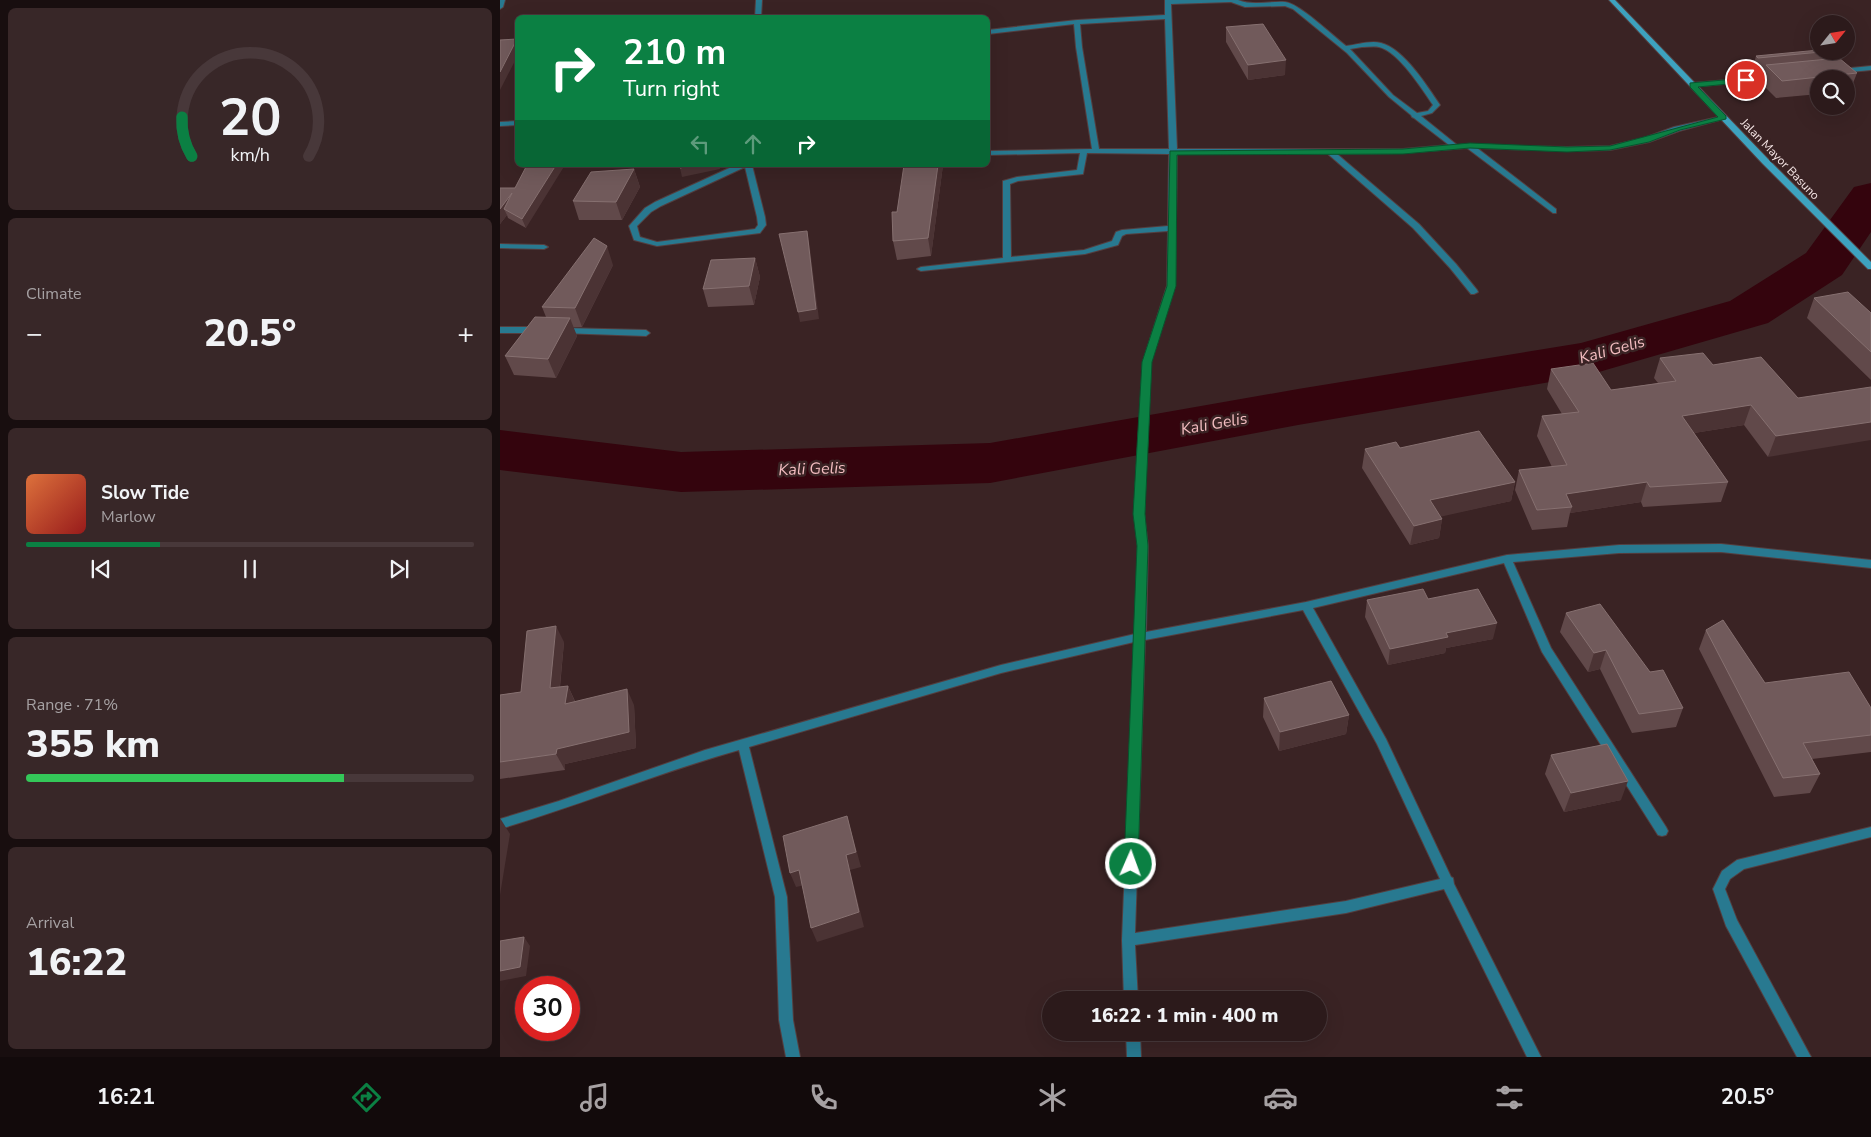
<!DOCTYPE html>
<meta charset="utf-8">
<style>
body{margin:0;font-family:"Nunito Sans",sans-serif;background:#382728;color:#f1f3f6;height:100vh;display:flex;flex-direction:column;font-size:19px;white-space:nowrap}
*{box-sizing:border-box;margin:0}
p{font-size:16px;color:#a6a1a3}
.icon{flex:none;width:28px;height:28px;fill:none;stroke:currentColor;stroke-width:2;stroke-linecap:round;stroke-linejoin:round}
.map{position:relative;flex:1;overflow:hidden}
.details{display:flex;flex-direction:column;gap:8px;padding:8px;background:#180e0f;width:500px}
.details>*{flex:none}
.guide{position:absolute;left:15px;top:15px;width:475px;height:152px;border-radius:8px;box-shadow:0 5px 20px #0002,0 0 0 1px #48383a;background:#0b8043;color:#fff;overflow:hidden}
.needle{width:32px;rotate:60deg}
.fabs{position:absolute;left:1310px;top:15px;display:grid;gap:10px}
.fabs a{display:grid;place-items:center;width:45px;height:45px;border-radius:50%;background:#2c1a1b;box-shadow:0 5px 20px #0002,0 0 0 1px #48383a;font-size:25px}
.speed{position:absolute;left:15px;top:976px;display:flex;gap:10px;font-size:25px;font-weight:700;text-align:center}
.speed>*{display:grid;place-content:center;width:65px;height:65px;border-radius:50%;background:#2c1a1b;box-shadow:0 5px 20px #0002,0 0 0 1px #48383a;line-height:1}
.speed .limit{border:8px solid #d22;background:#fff;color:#111}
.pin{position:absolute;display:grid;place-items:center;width:42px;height:42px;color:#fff;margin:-21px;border:2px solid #fff;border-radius:50%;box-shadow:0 1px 5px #0007}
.me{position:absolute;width:55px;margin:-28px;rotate:2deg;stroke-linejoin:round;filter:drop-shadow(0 0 4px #0008)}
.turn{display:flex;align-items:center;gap:18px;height:105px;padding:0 25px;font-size:22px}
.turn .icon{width:65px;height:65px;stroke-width:2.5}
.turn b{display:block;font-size:35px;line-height:42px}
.lanes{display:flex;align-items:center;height:48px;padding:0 25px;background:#0003;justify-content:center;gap:25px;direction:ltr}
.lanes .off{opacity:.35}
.big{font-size:38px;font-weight:800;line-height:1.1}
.details .tile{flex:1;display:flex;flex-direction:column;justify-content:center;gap:8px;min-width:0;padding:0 18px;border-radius:8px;background:#382728}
.details .dial{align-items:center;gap:0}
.dial svg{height:130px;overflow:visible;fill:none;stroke:#48383a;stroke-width:7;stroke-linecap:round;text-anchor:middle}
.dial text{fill:#f1f3f6;stroke:none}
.song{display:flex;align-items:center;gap:15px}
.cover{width:60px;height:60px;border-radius:8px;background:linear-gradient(135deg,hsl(20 70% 55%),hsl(0 70% 35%))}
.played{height:5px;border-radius:2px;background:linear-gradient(90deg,#0b8043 30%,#48383a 30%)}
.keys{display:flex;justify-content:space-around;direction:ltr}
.heat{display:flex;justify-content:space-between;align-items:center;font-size:28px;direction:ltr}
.charge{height:8px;border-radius:4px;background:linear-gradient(90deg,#34c759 71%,#48383a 0)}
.trip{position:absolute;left:542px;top:991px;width:285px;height:50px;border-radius:25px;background:#2c1a1b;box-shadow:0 5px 20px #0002,0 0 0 1px #48383a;font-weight:800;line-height:50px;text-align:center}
.tab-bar{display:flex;height:80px;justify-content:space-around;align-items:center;background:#120a0b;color:#a6a1a3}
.tab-bar .icon{width:35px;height:35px}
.tab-bar .active{color:#0b8043}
.tab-bar b{font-size:22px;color:#f1f3f6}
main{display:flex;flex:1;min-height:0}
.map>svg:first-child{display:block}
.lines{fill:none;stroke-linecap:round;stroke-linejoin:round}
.river{fill:#34040d;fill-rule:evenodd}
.minor-casing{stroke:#543e3f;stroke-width:2}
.secondary-casing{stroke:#543e3f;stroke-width:2}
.minor{fill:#287990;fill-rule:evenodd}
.secondary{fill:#3da2bf;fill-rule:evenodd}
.wall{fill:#61494a}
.shaded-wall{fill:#4b3334}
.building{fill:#715a5b;stroke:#867070}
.route{fill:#0b8043;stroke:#07532c}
.labels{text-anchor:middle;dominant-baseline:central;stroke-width:5;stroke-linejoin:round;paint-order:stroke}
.far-street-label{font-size:12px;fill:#f6e6e6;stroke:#3a2324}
.water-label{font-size:16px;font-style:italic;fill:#f3bdc0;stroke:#3a2324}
</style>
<main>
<section class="details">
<div class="tile dial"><svg viewBox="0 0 100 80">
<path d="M14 69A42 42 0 1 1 86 69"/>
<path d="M14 69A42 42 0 0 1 8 45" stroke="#0b8043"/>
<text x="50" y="56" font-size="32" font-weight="700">20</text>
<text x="50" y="72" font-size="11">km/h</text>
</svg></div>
<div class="tile"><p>Climate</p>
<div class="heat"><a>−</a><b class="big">20.5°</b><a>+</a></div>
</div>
<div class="tile">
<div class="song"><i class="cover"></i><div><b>Slow Tide</b><p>Marlow</p></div></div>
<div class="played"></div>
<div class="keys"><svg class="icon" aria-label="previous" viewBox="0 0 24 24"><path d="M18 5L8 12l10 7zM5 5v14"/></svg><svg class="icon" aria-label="pause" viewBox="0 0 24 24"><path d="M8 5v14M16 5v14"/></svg><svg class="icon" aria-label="next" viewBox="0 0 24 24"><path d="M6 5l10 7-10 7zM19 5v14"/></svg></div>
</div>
<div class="tile"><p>Range · 71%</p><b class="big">355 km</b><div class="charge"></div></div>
<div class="tile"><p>Arrival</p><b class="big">16:22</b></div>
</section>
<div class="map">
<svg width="1371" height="1057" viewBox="0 0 1371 1057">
<rect width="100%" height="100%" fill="#3a2324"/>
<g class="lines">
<path class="river" d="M 1371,183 L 1371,232 L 1342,275 L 1268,323 L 1085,376 L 798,425 L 490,483 L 181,492 L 0,470 L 0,430 L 181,452 L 490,443 L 798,389 L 1081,343 L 1230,301 L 1306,253 L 1354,187 Z"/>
<g class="minor-casing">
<path id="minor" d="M 0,0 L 5,0 L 3,7 L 0,9 Z
M 256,0 L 262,0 L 261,18 L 255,18 Z
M 665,0 L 738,0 C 753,6 769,1 785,2 C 799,3 833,36 846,46 C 857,45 870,40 881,43 C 904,49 927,86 940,105 L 932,113 L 921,116 L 957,145 L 1067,147 L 1110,146 L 1144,138 L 1174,127 L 1223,116 L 1227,118 L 1179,131 L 1149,142 L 1110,150 L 1067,151 L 977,148 L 1056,209 L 1056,213 L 1053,213 L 967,148 L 903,153 L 837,154 L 919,224 L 956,264 L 977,290 L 978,292 L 974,294 L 971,294 L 950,268 L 913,228 L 828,154 L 677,154 L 675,286 L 651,362 L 644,514 L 648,546 L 646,632 L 806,602 L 1007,555 L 1119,545 L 1221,544 L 1371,560 L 1371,568 L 1221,552 L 1119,553 L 1013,562 L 1051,648 L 1166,827 L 1168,831 L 1166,835 L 1162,836 L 1158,835 L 1042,652 L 1004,563 L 813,608 L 886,739 L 951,877 L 953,878 L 954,884 L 1041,1057 L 1027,1057 L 944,889 L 846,913 L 635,945 L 638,1000 L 624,1000 L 622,940 L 634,642 L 501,673 L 249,747 L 287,897 L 293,1020 L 300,1057 L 286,1057 L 279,1020 L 275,897 L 239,750 C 158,773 80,805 0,829 L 0,819 L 59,801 L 205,750 L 501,665 L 635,634 L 638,546 L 634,514 L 643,362 L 667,286 L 668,231 L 626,234 L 622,236 L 618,245 L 585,254 L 421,271 L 417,269 L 421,267 L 503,258 L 503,181 L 517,177 L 577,170 L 580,153 L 488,155 L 488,151 L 592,149 L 576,47 L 574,24 L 488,34 L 488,30 L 577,20 L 665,15 ZM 731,2 L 745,7 L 785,6 L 793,9 L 847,53 L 889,97 L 911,115 L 912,117 L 914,118 L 949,145 L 903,149 L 677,149 L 671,4 ZM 665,19 L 669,149 L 599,149 L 582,47 L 580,24 ZM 862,47 C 868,47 874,46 879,47 C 898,51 922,89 933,105 L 928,111 L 917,113 L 893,95 L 850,49 ZM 587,153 L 669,154 L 668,226 L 622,230 L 616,232 L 612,241 L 584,250 L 511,257 L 510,184 L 518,181 L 583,174 ZM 803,610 L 877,744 L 940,879 L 846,901 L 635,933 L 645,640 Z
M 1371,66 L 1371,70 L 1340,73 L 1337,71 L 1340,69 Z
M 1274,76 L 1277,78 L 1276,79 L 1192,87 L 1189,85 L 1192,83 Z
M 18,121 L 18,125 L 0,126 L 0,122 Z
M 236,165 L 252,165 L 265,217 L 266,225 L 260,233 L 157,246 L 134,240 L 129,226 L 145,208 L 155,202 ZM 245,167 L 257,217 L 258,225 L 255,229 L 157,242 L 140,237 L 137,226 L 151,212 L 161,206 Z
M 0,244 L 44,245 L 48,247 L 44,249 L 0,248 Z
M 0,327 L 36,327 L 40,330 L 36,333 L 0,333 Z
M 63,328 L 146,330 L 150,333 L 146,336 L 60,333 L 59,331 L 60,329 Z
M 1371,827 L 1371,837 L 1244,869 L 1230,879 L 1225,889 L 1237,920 L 1311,1057 L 1297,1057 L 1226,926 L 1213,889 L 1222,871 L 1237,860 Z
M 626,1032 L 640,1032 L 641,1057 L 627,1057 Z"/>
</g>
<g class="secondary-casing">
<path id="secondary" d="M 1109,0 L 1115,0 L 1268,159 L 1371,262 L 1371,269 L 1368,269 L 1262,163 Z"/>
</g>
<use href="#minor" class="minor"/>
<use href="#secondary" class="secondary"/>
</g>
<path class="wall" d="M 726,27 L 785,75 L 748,80 L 726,42 Z
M 1332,51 L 1329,59 L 1357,73 L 1350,91 L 1346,91 L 1346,79 L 1319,79 L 1319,94 L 1276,98 L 1260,82 L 1263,74 L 1253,75 L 1251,74 L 1256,56 Z
M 443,165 L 431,256 L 397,260 L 393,241 L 397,212 Z
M 134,169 L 140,187 L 122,220 L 79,220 L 73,201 Z
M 0,188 L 15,188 L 26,228 L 8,218 L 7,215 L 0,224 Z
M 255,258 L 260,277 L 254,305 L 208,307 L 203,289 Z
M 113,265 L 82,327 L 73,327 L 77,336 L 56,378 L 14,375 L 5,356 L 46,317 L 42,307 Z
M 1314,298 L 1371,313 L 1371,380 L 1307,318 Z
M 1160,358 L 1213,365 L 1298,398 L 1268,457 L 1244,425 L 1194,433 L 1228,482 L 1221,502 L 1143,507 L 1141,502 L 1070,513 L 1067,527 L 1032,530 L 1015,490 L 1019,470 L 1052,467 L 1037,436 L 1042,416 L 1062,414 L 1047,389 L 1051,369 L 1111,390 L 1158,383 L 1154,378 Z
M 900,448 L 1015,482 L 1011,501 L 940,516 L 942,519 L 939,538 L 910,545 L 862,468 L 865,449 Z
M 928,599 L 993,639 L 946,648 L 945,653 L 888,665 L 865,617 L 867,600 Z
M 1066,613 L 1150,672 L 1183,708 L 1176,727 L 1132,733 L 1100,669 L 1088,672 L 1060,632 Z
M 1206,630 L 1265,683 L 1371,708 L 1371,752 L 1312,759 L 1320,774 L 1310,793 L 1274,797 L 1199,649 Z
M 64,642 L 60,687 L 68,686 L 75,701 L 134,705 L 136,748 L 65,764 L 65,770 L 0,779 L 0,695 L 21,692 Z
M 764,698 L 849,715 L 846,734 L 779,751 L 763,717 Z
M 1051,755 L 1121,800 L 1064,812 L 1045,774 Z"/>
<path class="shaded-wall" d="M 17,39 L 18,41 L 18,55 L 0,90 L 0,72 Z
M 786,60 L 785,75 L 748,80 L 748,65 Z
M 56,165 L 65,165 L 26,228 L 22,219 Z
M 194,165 L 219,165 L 220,169 L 182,177 L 180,168 Z
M 438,165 L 443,165 L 431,256 L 428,238 Z
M 134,169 L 140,187 L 122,220 L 116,202 Z
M 12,193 L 4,209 L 7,215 L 0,224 L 0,209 Z
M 307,231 L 309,241 L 319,319 L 300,322 L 298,312 Z
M 107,246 L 113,265 L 82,327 L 75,308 Z
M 255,258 L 260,277 L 254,305 L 249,286 Z
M 70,318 L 77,336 L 56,378 L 48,359 Z
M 1251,405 L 1244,425 L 1175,436 L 1182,416 Z
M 1371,422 L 1371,440 L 1268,457 L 1276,436 Z
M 1015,482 L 1011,501 L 926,520 L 930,500 Z
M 1147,482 L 1141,502 L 1070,513 L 1072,507 L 1066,494 Z
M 942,519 L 939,538 L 910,545 L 914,526 Z
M 997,623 L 993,639 L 946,648 L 945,653 L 888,665 L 890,649 L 946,633 Z
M 56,626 L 64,642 L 58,704 L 50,688 Z
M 1106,650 L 1100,669 L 1088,672 L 1094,653 Z
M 68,686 L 75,702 L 65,704 Z
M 127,689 L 134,705 L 136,748 L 65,764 L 65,770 L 56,754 L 57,749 Z
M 849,715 L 846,734 L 779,751 L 780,732 Z
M 1128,781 L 1121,800 L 1064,812 L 1071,793 Z
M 347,816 L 361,867 L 350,870 L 364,927 L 317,942 L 311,928 L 346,855 Z
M 0,818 L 10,834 L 0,895 Z
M 299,870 L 305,885 L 296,887 L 290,873 Z
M 24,937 L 30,946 L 26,976 L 0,981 L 0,971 Z"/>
<path class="building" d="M 763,24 L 786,60 L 748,65 L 726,27 Z
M 17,39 L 0,72 L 0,40 Z
M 1319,50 L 1319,51 L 1331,51 L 1258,58 L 1256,56 Z
M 1339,58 L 1357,73 L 1282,81 L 1266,65 Z
M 27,165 L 56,165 L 22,219 L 4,209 L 12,193 L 0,209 L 0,188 L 15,188 Z
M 179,165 L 194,165 L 180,168 Z
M 404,165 L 438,165 L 428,238 L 393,241 L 392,212 L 397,212 Z
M 134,169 L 116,202 L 73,201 L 91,172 Z
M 307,231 L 316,309 L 298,312 L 279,234 Z
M 94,238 L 107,246 L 75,308 L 42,307 Z
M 255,258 L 249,286 L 203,289 L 211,260 Z
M 1348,292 L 1371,313 L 1371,352 L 1314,298 Z
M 35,317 L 70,318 L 48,359 L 5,356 Z
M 1203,353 L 1213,365 L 1261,357 L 1298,398 L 1371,387 L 1371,422 L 1276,436 L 1251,405 L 1182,416 L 1228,482 L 1150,487 L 1147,482 L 1066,494 L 1072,507 L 1037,510 L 1019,470 L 1067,465 L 1042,416 L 1079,412 L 1051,369 L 1093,363 L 1111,390 L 1176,381 L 1160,358 Z
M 979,431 L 1015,482 L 930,500 L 942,519 L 914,526 L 865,449 L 896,442 L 900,448 Z
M 923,589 L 928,599 L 978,589 L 997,623 L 946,633 L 948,637 L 890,649 L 867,600 Z
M 1100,604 L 1150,672 L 1163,670 L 1183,708 L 1139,714 L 1106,650 L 1094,653 L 1066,613 Z
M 1223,620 L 1265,683 L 1349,672 L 1371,708 L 1371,735 L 1303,743 L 1320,774 L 1283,778 L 1206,630 Z
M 56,626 L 50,688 L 68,686 L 65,704 L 127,689 L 129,732 L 57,749 L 56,754 L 0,762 L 0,695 L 21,692 L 27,631 Z
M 831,681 L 849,715 L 780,732 L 764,698 Z
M 1107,744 L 1128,781 L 1071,793 L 1051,755 Z
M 347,816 L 356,852 L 346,855 L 359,912 L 311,928 L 299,870 L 290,873 L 283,836 Z
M 24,937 L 20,967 L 0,971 L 0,941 Z"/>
<path class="route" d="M 1246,78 L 1249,79 L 1249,82 L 1198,87 L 1226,116 L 1226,119 L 1180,130 L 1149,142 L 1110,150 L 1067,152 L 970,148 L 903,154 L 677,155 L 676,286 L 652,362 L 645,514 L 648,546 L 638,864 L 636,868 L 631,870 L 626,868 L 624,864 L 637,546 L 633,514 L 642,362 L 667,286 L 670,151 L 903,149 L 970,143 L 1067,147 L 1110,146 L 1218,117 L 1190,87 L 1190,83 Z"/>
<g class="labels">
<g class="far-street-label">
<text transform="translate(1280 159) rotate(46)">Jalan Mayor Basuno</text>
</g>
<g class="water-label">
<text transform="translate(1112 350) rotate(-15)">Kali Gelis</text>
<text transform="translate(714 424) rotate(-10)">Kali Gelis</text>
<text transform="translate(312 469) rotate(-2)">Kali Gelis</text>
</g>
</g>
</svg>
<div class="fabs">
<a><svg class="needle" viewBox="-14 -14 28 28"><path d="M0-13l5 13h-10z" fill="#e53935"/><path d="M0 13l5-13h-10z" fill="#a6a1a3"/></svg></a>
<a><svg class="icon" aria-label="search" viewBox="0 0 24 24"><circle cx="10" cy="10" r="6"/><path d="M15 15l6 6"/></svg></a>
</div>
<div class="speed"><div class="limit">30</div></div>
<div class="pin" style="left:1246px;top:80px;background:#d93025"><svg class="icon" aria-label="arrive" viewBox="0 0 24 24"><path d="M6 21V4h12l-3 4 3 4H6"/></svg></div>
<svg class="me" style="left:631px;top:864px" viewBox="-20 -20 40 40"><circle r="17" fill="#0b8043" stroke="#fff" stroke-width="3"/><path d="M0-11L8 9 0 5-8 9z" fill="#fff"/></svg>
<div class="trip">16:22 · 1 min · 400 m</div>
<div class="guide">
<div class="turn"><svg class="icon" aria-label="right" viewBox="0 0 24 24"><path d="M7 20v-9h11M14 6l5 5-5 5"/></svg><div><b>210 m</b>Turn right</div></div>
<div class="lanes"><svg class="icon off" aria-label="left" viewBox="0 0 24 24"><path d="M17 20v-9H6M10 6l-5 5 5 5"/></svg><svg class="icon off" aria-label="ahead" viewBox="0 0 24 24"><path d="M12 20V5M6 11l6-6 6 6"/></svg><svg class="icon" aria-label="right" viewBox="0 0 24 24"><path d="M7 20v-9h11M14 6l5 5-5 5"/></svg></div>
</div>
</div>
</main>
<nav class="tab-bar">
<b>16:21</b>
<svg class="icon active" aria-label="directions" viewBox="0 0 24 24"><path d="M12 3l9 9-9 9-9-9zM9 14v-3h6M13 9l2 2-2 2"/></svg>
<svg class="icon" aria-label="music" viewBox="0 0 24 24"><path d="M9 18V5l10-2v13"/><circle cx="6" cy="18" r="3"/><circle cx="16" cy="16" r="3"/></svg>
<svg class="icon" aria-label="phone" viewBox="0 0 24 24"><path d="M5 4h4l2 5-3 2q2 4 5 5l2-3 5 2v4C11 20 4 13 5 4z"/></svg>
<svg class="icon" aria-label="climate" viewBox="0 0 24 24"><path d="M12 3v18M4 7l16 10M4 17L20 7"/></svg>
<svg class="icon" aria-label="car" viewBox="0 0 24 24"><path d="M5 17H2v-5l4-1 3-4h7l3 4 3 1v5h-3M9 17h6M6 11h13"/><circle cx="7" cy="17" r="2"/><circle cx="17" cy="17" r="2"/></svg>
<svg class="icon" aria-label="filters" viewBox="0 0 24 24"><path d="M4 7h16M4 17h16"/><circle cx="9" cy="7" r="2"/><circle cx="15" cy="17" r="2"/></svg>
<b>20.5°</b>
</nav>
